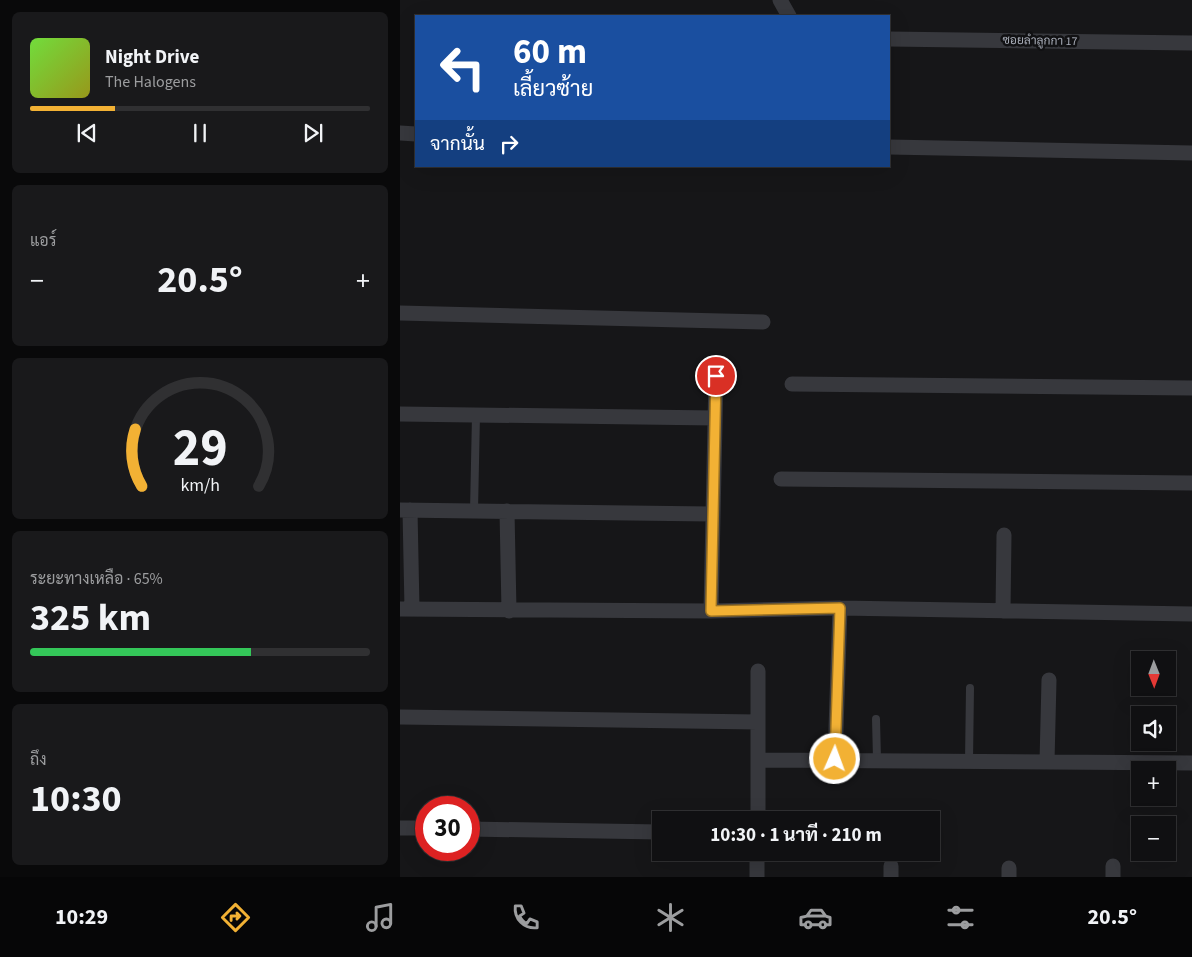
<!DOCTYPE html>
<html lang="th">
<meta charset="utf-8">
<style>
body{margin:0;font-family:"Source Sans 3",Sarabun,sans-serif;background:#19191b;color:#f1f3f6;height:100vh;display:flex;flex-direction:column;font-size:19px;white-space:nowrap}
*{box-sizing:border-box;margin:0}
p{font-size:16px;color:#9c9d9f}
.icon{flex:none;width:28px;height:28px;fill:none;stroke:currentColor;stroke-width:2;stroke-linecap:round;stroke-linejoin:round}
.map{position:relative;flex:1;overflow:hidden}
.sheet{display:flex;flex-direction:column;gap:12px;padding:12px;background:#09090a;width:400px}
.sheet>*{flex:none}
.banner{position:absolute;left:15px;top:15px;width:475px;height:152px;border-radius:0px;box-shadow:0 5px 20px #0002,0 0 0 1px #303032;background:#1a4fa0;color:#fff;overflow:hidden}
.needle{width:32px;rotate:179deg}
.fabs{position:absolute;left:731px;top:651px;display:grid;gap:10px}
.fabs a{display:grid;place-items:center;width:45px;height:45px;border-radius:0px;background:#101012;box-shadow:0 5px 20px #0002,0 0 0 1px #303032;font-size:25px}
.speed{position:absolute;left:15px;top:796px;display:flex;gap:10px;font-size:25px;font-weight:700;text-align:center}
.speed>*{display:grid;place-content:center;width:65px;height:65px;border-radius:50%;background:#101012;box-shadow:0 5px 20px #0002,0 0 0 1px #303032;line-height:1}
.speed .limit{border:8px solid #d22;background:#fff;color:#111}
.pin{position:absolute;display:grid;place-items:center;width:42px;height:42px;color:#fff;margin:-21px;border:2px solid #fff;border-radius:50%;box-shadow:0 1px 5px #0007}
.me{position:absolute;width:55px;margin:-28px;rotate:2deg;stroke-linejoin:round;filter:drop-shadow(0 0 4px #0008)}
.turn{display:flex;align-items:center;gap:18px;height:105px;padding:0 15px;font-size:22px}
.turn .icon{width:65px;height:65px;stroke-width:2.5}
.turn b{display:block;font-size:35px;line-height:42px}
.then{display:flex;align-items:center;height:48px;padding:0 15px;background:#0003;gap:10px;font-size:19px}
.big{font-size:38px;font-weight:700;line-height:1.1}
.sheet .card{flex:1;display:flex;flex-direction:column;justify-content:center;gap:8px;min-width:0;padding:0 18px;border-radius:8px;background:#19191b}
.sheet .dial{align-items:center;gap:0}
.dial svg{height:130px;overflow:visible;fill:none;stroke:#303032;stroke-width:7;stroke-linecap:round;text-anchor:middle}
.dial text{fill:#f1f3f6;stroke:none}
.song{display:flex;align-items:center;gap:15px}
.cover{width:60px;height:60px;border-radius:8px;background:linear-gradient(135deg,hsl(100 70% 55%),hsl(60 70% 35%))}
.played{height:5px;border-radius:2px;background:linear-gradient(90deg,#f2b134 25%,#303032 25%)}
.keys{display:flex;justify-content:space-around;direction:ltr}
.heat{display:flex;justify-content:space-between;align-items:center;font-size:28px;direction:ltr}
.charge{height:8px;border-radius:4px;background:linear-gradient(90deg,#34c759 65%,#303032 0)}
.trip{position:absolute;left:252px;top:811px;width:288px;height:50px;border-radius:0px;background:#101012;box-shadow:0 5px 20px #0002,0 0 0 1px #303032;font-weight:700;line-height:50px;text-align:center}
.tabs{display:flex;height:80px;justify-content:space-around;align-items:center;background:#060607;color:#9c9d9f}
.tabs .icon{width:35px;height:35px}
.tabs .on{color:#f2b134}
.tabs b{font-size:22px;color:#f1f3f6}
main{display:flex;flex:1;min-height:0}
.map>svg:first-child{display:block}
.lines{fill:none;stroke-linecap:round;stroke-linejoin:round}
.service{stroke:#37383d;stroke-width:8}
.minor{stroke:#37383d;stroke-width:15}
.route-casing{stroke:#9d7322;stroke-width:12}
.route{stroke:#f2b134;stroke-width:9}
.labels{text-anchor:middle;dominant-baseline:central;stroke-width:5;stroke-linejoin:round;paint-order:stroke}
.street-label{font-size:12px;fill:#a8adb8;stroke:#111113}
</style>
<main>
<section class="sheet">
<div class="card">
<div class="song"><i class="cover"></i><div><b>Night Drive</b><p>The Halogens</p></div></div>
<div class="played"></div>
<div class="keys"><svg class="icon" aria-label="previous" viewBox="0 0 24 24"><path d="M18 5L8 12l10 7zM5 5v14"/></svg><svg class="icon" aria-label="pause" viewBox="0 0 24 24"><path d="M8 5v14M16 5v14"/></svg><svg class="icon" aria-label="next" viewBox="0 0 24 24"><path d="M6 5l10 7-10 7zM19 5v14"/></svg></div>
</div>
<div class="card"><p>แอร์</p>
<div class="heat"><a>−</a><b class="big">20.5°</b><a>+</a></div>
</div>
<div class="card dial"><svg viewBox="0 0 100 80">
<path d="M14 69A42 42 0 1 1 86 69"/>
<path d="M14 69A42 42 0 0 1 10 34" stroke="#f2b134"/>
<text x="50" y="56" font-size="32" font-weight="700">29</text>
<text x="50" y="72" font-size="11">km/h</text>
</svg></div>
<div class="card"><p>ระยะทางเหลือ · 65%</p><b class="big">325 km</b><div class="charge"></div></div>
<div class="card"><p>ถึง</p><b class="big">10:30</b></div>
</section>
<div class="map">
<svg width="792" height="877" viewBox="0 0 792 877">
<rect width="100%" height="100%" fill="#161618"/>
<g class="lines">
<path class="service" d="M 74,511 L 76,415
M 476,719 L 477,759
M 569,761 L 570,688"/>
<path class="minor" d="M 380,0 L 389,16
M 489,39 L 792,43
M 0,133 L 16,134
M 489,147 L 792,153
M 0,313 L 363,322
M 392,384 L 792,388
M 0,414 L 315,418
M 381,479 L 792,483
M 0,510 L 311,514
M 10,510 L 12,609
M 107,511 L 109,611
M 0,609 L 311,611 L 440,608 L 792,614
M 311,611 L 316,376
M 603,611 L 604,535
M 0,717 L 358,722
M 435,759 L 440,608
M 358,760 L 792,763
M 647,762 L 649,680
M 358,820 L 358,671
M 0,828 L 26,828
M 69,829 L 261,832
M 713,866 L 713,877
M 357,877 L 357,852
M 491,877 L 491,866
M 609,877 L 609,868"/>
</g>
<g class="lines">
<g class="route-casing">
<path id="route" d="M 316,376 L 311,611 L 440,608 L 435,759"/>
</g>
<use href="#route" class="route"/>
</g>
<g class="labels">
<g class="street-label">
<text transform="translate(640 41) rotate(1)">ซอยลำลูกกา 17</text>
</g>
</g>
</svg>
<div class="fabs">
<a><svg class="needle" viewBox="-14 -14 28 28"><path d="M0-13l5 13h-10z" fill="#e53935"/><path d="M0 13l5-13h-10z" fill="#9c9d9f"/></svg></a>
<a><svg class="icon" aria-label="sound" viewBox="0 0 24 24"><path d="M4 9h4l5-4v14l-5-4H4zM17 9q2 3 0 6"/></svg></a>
<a>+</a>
<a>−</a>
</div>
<div class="speed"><div class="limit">30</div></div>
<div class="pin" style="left:316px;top:376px;background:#d93025"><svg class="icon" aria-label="arrive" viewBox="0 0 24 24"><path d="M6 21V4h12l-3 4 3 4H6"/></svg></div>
<svg class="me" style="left:435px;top:759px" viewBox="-20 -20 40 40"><circle r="17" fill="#f2b134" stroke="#fff" stroke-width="3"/><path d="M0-11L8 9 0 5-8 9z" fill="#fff"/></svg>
<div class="trip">10:30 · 1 นาที · 210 m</div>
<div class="banner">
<div class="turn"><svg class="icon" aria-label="left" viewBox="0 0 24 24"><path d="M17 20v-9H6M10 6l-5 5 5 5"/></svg><div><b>60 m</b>เลี้ยวซ้าย</div></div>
<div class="then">จากนั้น<svg class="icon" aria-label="right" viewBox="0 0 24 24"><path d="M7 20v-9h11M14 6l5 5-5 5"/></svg></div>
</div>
</div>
</main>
<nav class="tabs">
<b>10:29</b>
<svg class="icon on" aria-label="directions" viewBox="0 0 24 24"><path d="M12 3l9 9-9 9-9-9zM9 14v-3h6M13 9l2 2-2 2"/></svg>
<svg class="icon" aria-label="music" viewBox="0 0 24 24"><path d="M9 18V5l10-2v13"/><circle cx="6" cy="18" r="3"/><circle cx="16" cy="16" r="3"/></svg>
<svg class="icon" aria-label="phone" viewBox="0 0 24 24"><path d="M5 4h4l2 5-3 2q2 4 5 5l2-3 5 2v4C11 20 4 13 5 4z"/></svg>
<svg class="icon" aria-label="climate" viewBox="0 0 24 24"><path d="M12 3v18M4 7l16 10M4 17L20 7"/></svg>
<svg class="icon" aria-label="car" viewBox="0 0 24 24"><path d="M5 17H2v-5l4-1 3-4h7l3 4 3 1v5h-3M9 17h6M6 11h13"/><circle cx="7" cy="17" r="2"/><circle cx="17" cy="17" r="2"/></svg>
<svg class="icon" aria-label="filters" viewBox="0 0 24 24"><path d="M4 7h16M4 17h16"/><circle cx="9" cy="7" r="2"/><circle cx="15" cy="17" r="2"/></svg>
<b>20.5°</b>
</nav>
